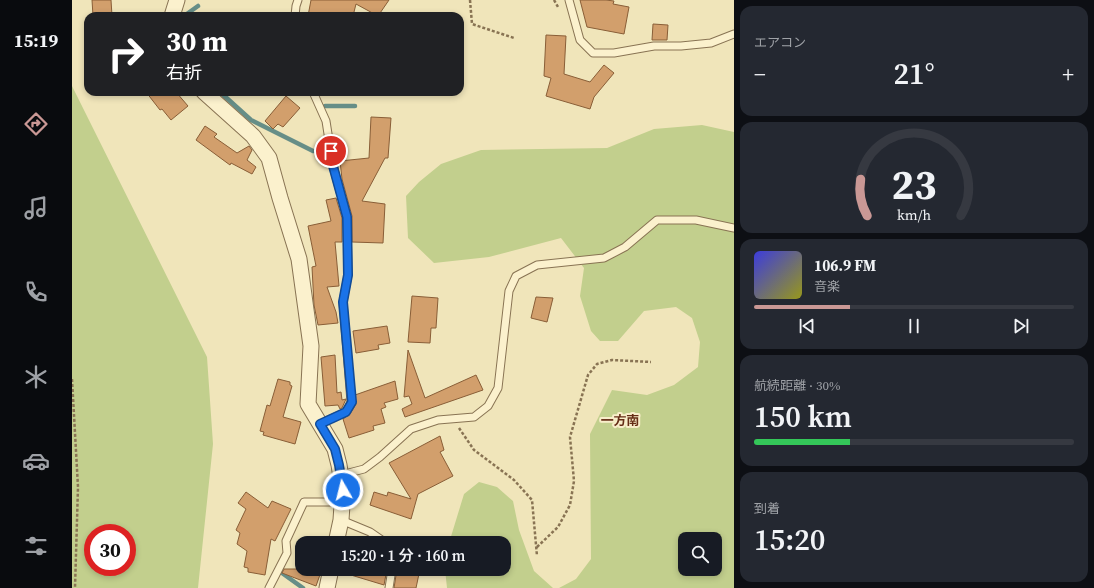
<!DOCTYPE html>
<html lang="ja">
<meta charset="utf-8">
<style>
body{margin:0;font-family:"Source Serif 4","Noto Sans JP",serif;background:#242831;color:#f1f3f6;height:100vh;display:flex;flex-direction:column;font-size:15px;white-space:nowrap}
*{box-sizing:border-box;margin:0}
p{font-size:13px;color:#9ea1a6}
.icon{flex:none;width:22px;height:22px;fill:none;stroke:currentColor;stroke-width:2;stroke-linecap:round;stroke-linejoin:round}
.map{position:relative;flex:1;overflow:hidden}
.drawer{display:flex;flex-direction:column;gap:6px;padding:6px;background:#0d0f14;width:360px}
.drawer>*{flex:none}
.guide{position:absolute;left:12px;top:12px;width:380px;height:84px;border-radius:12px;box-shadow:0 2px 6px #0003;background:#202124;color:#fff;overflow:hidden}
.tools{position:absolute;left:606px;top:532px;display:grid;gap:8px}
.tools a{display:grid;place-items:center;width:44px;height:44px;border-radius:8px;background:#171b24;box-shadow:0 2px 6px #0003;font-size:20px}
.speed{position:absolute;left:12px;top:524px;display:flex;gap:8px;font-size:20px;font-weight:700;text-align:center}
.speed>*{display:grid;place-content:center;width:52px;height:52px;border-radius:50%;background:#171b24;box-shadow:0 2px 6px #0003;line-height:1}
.speed .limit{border:6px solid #d22;background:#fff;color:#111}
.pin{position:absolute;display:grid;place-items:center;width:34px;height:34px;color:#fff;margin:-17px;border:2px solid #fff;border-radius:50%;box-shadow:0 1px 4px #0007}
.me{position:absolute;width:44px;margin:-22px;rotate:352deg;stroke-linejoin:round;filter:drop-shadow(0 0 3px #0008)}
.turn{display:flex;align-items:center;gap:14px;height:84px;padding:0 16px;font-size:18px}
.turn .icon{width:52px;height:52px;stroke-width:2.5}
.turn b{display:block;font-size:28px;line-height:34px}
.big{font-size:30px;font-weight:600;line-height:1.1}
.drawer .card{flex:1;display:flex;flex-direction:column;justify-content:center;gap:6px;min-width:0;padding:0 14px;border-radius:12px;background:#242831}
.drawer .dial{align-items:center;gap:0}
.dial svg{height:104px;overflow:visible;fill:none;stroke:#363941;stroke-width:7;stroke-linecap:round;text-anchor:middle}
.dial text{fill:#f1f3f6;stroke:none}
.song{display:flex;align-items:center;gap:12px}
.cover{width:48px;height:48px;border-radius:6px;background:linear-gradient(135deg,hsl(240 70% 55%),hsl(60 70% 35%))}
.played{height:4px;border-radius:2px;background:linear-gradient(90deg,#ca9895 30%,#363941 30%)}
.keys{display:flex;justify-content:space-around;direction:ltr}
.heat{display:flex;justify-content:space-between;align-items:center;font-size:22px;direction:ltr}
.charge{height:6px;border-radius:3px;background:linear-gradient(90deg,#34c759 30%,#363941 0)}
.trip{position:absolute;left:223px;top:536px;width:216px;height:40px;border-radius:12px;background:#171b24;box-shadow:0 2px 6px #0003;font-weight:600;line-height:40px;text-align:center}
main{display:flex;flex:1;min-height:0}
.dock{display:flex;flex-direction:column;width:72px;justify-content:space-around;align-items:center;background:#090b0e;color:#9ea1a6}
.dock .icon{width:28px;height:28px}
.dock .current{color:#ca9895}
.dock b{font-size:18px;color:#f1f3f6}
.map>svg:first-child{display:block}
.green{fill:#c2cf8d;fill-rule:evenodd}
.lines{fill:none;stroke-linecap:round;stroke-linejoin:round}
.stream{stroke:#668e87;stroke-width:4.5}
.building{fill:#d29f6c;stroke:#895e37}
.service-casing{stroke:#887353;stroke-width:9}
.minor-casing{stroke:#887353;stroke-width:17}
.path{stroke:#887353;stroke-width:2.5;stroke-dasharray:3 2;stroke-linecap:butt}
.service{stroke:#fbf1cd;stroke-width:7}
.minor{stroke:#fbf1cd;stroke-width:15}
.route-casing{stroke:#114b97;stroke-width:10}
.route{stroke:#1a73e8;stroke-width:7}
.labels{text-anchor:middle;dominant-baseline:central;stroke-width:4;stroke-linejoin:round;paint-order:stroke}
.neighbourhood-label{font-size:13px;font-weight:bold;fill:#652d16;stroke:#f8eeca}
</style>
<main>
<nav class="dock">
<b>15:19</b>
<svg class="icon current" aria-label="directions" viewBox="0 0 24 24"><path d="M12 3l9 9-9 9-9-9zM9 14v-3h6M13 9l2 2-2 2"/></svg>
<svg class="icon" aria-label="music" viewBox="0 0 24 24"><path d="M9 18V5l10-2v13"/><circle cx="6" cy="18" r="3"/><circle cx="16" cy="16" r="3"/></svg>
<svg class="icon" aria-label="phone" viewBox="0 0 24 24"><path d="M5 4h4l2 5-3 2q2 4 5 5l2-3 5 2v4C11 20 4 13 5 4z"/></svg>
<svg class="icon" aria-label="climate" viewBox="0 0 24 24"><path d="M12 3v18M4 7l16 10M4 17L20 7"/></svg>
<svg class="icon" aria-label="car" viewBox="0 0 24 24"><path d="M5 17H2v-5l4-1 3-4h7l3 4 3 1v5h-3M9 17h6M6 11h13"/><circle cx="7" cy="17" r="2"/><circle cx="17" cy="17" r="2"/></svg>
<svg class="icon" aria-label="filters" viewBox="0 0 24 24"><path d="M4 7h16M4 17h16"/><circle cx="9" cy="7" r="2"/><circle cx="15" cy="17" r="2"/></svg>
</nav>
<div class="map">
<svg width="662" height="588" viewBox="0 0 662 588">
<rect width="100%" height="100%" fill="#f0e5ba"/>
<path class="green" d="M 0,86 L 135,357 L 141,444 L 126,588 L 0,588 ZM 21,533 L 55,533 L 55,567 L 21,567 Z
M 630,125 L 662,132 L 662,588 L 487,588 L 504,579 L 519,559 L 518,434 L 540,390 L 575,395 L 602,385 L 626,367 L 628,342 L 620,318 L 604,307 L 572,311 L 546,341 L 528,341 L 519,331 L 508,296 L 512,268 L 489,238 L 417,257 L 362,263 L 336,238 L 334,196 L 347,182 L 369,164 L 409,150 L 535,148 L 582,129 ZM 613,539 L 643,539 L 643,569 L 613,569 Z
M 407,482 L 425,487 L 441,501 L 447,530 L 462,571 L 481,588 L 375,588 L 373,569 L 432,569 L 432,543 L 377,543 L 392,494 Z"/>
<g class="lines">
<path class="stream" d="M 112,16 L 126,6
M 148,92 L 179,120 L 241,151 L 248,151
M 253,106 L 283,106
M 210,573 L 231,588"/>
</g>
<path class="building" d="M 20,0 L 39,0 L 40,16 L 21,16 Z
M 239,0 L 317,0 L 306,16 L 284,4 L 281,16 L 236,16 Z
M 508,0 L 534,0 L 542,1 L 541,4 L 557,7 L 552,34 L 515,27 Z
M 581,24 L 596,25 L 595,40 L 580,40 Z
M 474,35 L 494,36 L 492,74 L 518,82 L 532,65 L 542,73 L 522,97 L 518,109 L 474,96 L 479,78 L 472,76 Z
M 74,92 L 104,92 L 116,106 L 99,120 L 90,109 L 88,110 Z
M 214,96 L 228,108 L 211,127 L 206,124 L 201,129 L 193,121 Z
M 299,117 L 319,118 L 316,158 L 313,158 L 290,201 L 313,204 L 311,243 L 280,242 L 280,216 L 270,179 L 268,161 L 297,158 Z
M 133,126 L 145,134 L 142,137 L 165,153 L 177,146 L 180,150 L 175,160 L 184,167 L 180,174 L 159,163 L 158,165 L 124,140 Z
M 264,198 L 270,218 L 270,242 L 263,242 L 267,286 L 255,287 L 264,312 L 266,323 L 246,325 L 242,305 L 240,267 L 244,266 L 236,226 L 259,221 L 254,200 Z
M 340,296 L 366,298 L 364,328 L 359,328 L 358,343 L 336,342 Z
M 464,297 L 481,298 L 475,322 L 459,318 Z
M 315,326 L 318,343 L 306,345 L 307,349 L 284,353 L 281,331 Z
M 336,350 L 353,398 L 404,375 L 411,390 L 333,417 L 330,409 L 340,404 L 337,396 L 332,397 Z
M 263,355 L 265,393 L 269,392 L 270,400 L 274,399 L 270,408 L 268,409 L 266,405 L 253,406 L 249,357 Z
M 206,379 L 218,382 L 218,385 L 220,386 L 211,417 L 229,422 L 223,444 L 191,435 L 192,432 L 188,431 L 195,405 L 198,406 Z
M 323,381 L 326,399 L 312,403 L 314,407 L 309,409 L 313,423 L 301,426 L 302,430 L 277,438 L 271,419 L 278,414 L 284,404 L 283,395 Z
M 368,436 L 372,450 L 368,452 L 381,476 L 346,494 L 339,519 L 298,505 L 302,492 L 315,496 L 316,492 L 339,499 L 317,463 Z
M 174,492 L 196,508 L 200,501 L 219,509 L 203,541 L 199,539 L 193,575 L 176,572 L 176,568 L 172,567 L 175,551 L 165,544 L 168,533 L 164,530 L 174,509 L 166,503 Z
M 212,569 L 250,569 L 244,586 L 210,573 Z
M 270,569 L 315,569 L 312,585 L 269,572 Z
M 325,569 L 348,569 L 344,588 L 322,588 Z"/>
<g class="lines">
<g class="service-casing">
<path id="service" d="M 497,0 L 508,40 L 521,53 L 542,53 L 582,46 L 609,46 L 639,43 L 662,34
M 223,16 L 224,6 L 226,0
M 241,92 L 254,121 L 261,166 L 275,217 L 276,275 L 271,302 L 279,402 L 274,412 L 247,424
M 269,475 L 292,469 L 308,457 L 339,429 L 366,420 L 402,417 L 416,406 L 426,388 L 437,291 L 444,276 L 465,265 L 532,258 L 553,247 L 585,220 L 624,220 L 662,228
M 269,520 L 298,532 L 314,543
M 197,588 L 215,553 L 214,541 L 232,502 L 270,502
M 317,588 L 320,569"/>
</g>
<g class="minor-casing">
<path id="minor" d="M 100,16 L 105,0
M 132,92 L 181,136 L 197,158 L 208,198 L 227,259 L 239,346 L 236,404 L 263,449 L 267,465 L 271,490 L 269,520 L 264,543
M 255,588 L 259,569"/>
</g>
<path class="path" d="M 398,0 L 400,24 L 442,38
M 482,0 L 486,7
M 0,379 L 6,487 L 3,588
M 387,428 L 402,450 L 442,480 L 460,500 L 465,556
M 465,547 L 486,527 L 498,505 L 502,481 L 498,437 L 516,375 L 525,364 L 540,360 L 579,362"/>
<use href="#service" class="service"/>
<use href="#minor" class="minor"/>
</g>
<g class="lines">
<g class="route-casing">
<path id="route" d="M 259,151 L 261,166 L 275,217 L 276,275 L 271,302 L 280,402 L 274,412 L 248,424 L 263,449 L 267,465 L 271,490"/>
</g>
<use href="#route" class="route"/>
</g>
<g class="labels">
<g class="neighbourhood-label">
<text x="548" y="420">一方南</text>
</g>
</g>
</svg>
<div class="tools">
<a><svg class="icon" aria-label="search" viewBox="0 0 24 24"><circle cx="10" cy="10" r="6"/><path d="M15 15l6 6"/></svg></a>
</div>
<div class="speed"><div class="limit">30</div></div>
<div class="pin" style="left:259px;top:151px;background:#d93025"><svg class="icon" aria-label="arrive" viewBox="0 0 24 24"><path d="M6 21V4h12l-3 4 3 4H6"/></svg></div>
<svg class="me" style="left:271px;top:490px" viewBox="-20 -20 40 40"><circle r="17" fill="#1a73e8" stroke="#fff" stroke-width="3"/><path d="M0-11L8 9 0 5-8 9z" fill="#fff"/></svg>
<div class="trip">15:20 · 1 分 · 160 m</div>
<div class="guide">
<div class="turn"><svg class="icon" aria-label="right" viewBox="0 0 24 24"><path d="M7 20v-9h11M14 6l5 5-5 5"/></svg><div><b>30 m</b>右折</div></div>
</div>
</div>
<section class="drawer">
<div class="card"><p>エアコン</p>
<div class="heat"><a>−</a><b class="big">21°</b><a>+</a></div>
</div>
<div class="card dial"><svg viewBox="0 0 100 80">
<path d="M14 69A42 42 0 1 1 86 69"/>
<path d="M14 69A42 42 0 0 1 9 41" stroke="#ca9895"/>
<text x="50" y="56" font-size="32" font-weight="700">23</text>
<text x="50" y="72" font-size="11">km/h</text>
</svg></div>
<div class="card">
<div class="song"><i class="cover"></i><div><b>106.9 FM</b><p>音楽</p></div></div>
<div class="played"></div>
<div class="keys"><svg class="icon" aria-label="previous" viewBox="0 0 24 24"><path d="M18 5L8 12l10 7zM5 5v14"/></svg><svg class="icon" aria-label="pause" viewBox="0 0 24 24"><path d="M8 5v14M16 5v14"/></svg><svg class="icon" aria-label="next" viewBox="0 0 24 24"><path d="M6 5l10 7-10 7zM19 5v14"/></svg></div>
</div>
<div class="card"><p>航続距離 · 30%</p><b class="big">150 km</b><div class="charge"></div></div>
<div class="card"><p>到着</p><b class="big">15:20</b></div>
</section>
</main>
